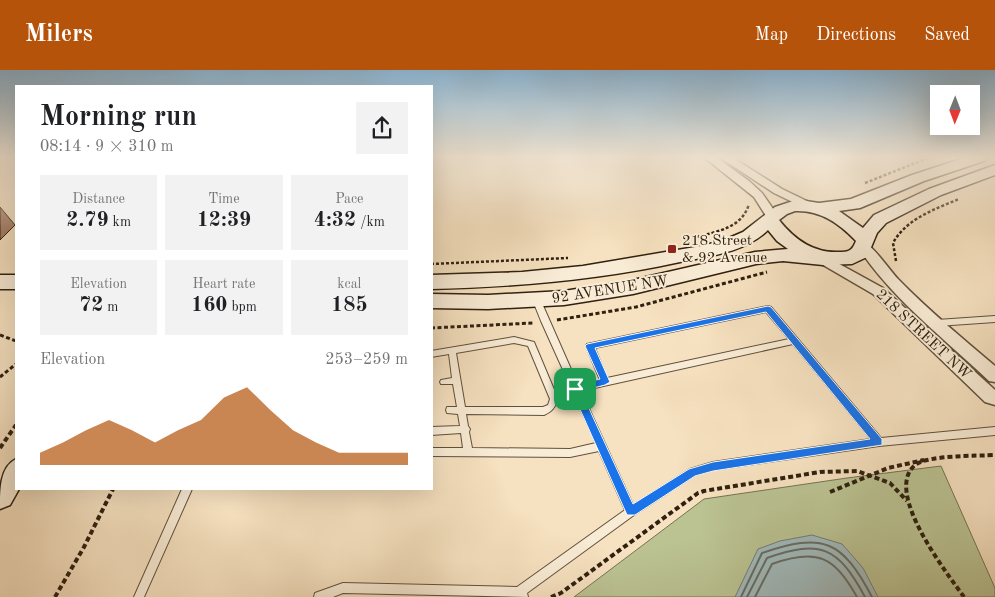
<!DOCTYPE html>
<html lang="en">
<head>
<meta charset="utf-8">
<style>
	body { margin:0; font-family:"Old Standard TT",serif; background:#f2f2f2; color:#202124; height:100vh; display:flex; flex-direction:column; font-size:19px; white-space:nowrap }
	* { box-sizing:border-box; margin:0 }
	p { font-size:16px; color:#757577 }
	.icon { flex:none; width:28px; height:28px; fill:none; stroke:currentColor; stroke-width:2; stroke-linecap:round; stroke-linejoin:round }
	.map { position:relative; flex:1; overflow:hidden }
	.details { position:absolute; left:15px; top:15px; width:418px; height:405px; display:flex; flex-direction:column; background:#fff; border-radius:0px; box-shadow:0 5px 20px #0002 }
	.details>* { flex:none }
	.needle { width:32px; rotate:181deg }
	.tools { position:absolute; left:930px; top:15px; display:grid; gap:10px }
	.tools a { display:grid; place-items:center; width:50px; height:50px; border-radius:0px; background:#fff; box-shadow:0 5px 20px #0002; font-size:25px }
	.pin { position:absolute; display:grid; place-items:center; width:42px; height:42px; color:#fff; margin:-21px; border-radius:10px; box-shadow:0 2px 8px #0006 }
	.round { display:grid; place-items:center; flex:none; width:52px; height:52px; border-radius:0px; background:#f2f2f2 }
	.head { display:flex; align-items:center; justify-content:space-between; height:85px; padding:0 25px }
	h1 { font-size:28px; font-weight:700; line-height:38px }
	.metrics { display:grid; grid-template-columns:repeat(3,1fr); gap:8px; height:85px; padding:5px 25px }
	.metrics div { display:grid; align-content:center; border-radius:0px; background:#f2f2f2; text-align:center }
	.metrics b { font-size:21px; font-weight:700 }
	.metrics small { font-size:14px; font-weight:400 }
	.metrics p { font-size:14px }
	.chart { height:140px; padding:10px 25px }
	.chart p { display:flex; justify-content:space-between }
	.chart svg { width:100%; height:90px; margin-top:5px; fill:#b45309; opacity:.7 }
	header { display:flex; align-items:center; gap:30px; box-sizing:border-box; height:70px; padding:0 25px; background:#b45309; color:#fff }
	header strong { font-size:24px }
	nav { display:flex; gap:28px; margin-inline-start:auto; font-size:18px }
	.map>svg:first-child { display:block }
	.green { fill:#bbc393; stroke:#757252 }
	.water { fill:#a1bbbd; stroke:#737d78 }
	.lines { fill:none; stroke-linecap:round; stroke-linejoin:round }
	.shore { stroke:#686e66; stroke-width:2 }
	.service-casing { stroke:#61503c; stroke-width:2 }
	.minor-casing { stroke:#61503c; stroke-width:3 }
	.secondary-casing { stroke:#2f2010; stroke-width:3 }
	.path-far2 { stroke:#2f2010; stroke-width:2.5; stroke-dasharray:3 2; stroke-linecap:butt }
	.path-far1 { stroke:#2f2010; stroke-width:3; stroke-dasharray:4 2.5; stroke-linecap:butt }
	.path { stroke:#2f2010; stroke-width:4; stroke-dasharray:5 3; stroke-linecap:butt }
	.service { fill:#f9ecd6; fill-rule:evenodd }
	.minor { fill:#f9ecd6; fill-rule:evenodd }
	.secondary { fill:#f9ecd6; fill-rule:evenodd }
	.shaded-wall { fill:#a47f66; stroke:#2f2010 }
	.route { fill:#1a73e8; stroke:#fff; fill-rule:evenodd }
	.poi-dot { fill:#8f2418; stroke:#f9ecd6; stroke-width:2 }
	.labels { text-anchor:middle; stroke-width:4; stroke-linejoin:round; paint-order:stroke }
	.poi-label { font-size:15px; fill:#2f2010; stroke:#f9ecd6; text-anchor:start }
	.street-label { font-size:15px; fill:#2f2010; stroke:#f9ecd6 }
</style>
</head>
<body>
<header>
<strong>Milers</strong>
<nav><a>Map</a><a>Directions</a><a>Saved</a></nav>
</header>
<div class="map">
<svg width="995" height="527" viewBox="0 0 995 527">
	<rect width="100%" height="100%" fill="#f6e1c0"/>
	<filter id="stains"><feTurbulence type="fractalNoise" baseFrequency=".004" numOctaves="4"/><feColorMatrix values="0 0 0 0 .2 0 0 0 0 .09 0 0 0 0 .02 0 0 0 .5 -.17"/></filter>
	<radialGradient id="worn" r=".72"><stop offset=".6" stop-color="#630" stop-opacity="0"/><stop offset="1" stop-color="#630" stop-opacity=".3"/></radialGradient>
	<path class="green" d="M941,396l54,122v9h-421l130,-98 143,-21z"/>
	<path class="water" d="M812,465l30,9 21,24 15,29h-143l23,-48 22,-8z"/>
	<g class="lines">
		<path class="shore" d="M741,527l21,-44c61,-21 80,-13 110,44
			M747,527l20,-39c54,-19 71,-11 98,39
			M755,527l17,-33c45,-16 62,-8 85,33"/>
		<defs>
			<path id="service" d="M534,229h6l1,2 37,84 22,-5 -14,-34 1,-2 181,-38 3,1 110,131 114,-11v8l-116,11 -166,24 -18,5 -9,6 -52,34 -107,78 1,4 -185,-4 -10,4h-19l1,-4 28,-10 174,4 108,-77 -26,-59 -29,6 -139,-1v-8h32l-2,-15 -30,2v-8l29,-1 -2,-12 -11,-1 -1,-3 1,-3h10l-4,-23h-12l-1,-2 1,-2 11,-2 -3,-24 -18,3v-6l83,-14 20,5 24,57c-3,8 -5,12 -14,16l-78,-1 2,12 2,3 -1,3 3,16 98,1 26,-6 -55,-122 -8,-20zM766,242l23,27 -182,39 -12,-30zM514,273l14,3 22,53 -2,6 -5,2h-78l-9,-54zM793,274l78,95 -158,23 -23,7 -57,36 -52,-114z
				M995,246v6l-58,4 -4,-3 4,-3z
				M182,419h10l-48,108h-10z"/>
			<path id="minor" d="M705,88h12l32,23 13,12 16,23 -2,3h-8l-14,-22z
				M721,88h12l49,31 33,16 -6,4 -4,-1 -31,-15z
				M864,173c9,2 26,28 34,36 30,31 64,59 97,87v16l-6,-1c-45,-43 -97,-82 -131,-134z
				M823,185l60,33 112,102v15l-10,-3 -112,-108 -55,-32 -2,-3z"/>
			<path id="secondary" d="M964,88h23l-3,3 -60,20 -64,27 -21,3 24,17 11,-13 55,-26 66,-24v10l-54,20 -55,28 -9,10 -10,24 -15,7 -29,1 -40,-4 -27,3 -123,30 -69,11 -76,4 -57,-1v-14l57,1 76,-4 69,-11 122,-28 33,-3 -11,-8 -9,-11c-22,22 -58,26 -88,32 -82,18 -165,25 -249,27v-14l91,-3 61,-6 118,-20 21,-5 21,-9 32,-25 18,-6h13l13,2 32,-4 61,-24zM795,141c25,-1 44,12 61,30 -4,10 -7,11 -18,11 -25,1 -44,-13 -59,-32l8,-6z
				M0,205h16v14h-16z
				M16,389v30h3l-9,16 -10,4c0,-20 0,-42 16,-50z"/>
		</defs>
		<use href="#service" class="service-casing"/>
		<use href="#minor" class="minor-casing"/>
		<use href="#secondary" class="secondary-casing"/>
		<path class="path-far2" d="M865,113l63,-25
			M697,167c21,-6 45,-9 52,-33
			M896,191l-3,-18c13,-24 42,-34 66,-44
			M431,194l137,-6"/>
		<path class="path-far1" d="M557,250l79,-13 131,-35
			M431,258l102,-5
			M0,265l16,6
			M0,307l16,-13"/>
		<path class="path" d="M0,378l16,-23
			M830,422l58,-24 36,-8
			M55,527l29,-50 29,-58
			M551,527l10,-4 137,-100 6,-2 116,-19 37,-1 33,12 17,18
			M964,527c-17,-24 -81,-105 -49,-132 12,-10 63,-9 80,-10"/>
		<use href="#service" class="service"/>
		<use href="#minor" class="minor"/>
		<use href="#secondary" class="secondary"/>
	</g>
	<path class="shaded-wall" d="M0,137l15,18 -15,15z"/>
	<linearGradient id="sky" x2="0" y2="1"><stop stop-color="#8bb7d7"/><stop offset="0.54" stop-color="#fbf2e3"/><stop offset="1" stop-color="#fbf2e3" stop-opacity="0"/></linearGradient>
	<rect width="995" height="162" fill="url(#sky)"/>
	<path class="route" d="M768,236l3,1 111,132v6l-169,26 -18,5 -60,39h-8l-56,-126 4,-4 25,-6 -15,-33 2,-2zM766,242l104,127 -157,23 -24,7 -56,35 -52,-113 24,-6 5,-3 -15,-34z"/>
	<rect class="poi-dot" x="667" y="174" width="10" height="10" rx="2.5"/>
	<g class="labels">
		<g class="poi-label">
			<text x="682" y="175">218 Street<tspan x="682" dy="17">&amp; 92 Avenue</tspan></text>
		</g>
		<g class="street-label">
			<text transform="translate(610 219) rotate(-9)" y="5">92 AVENUE NW</text>
			<text transform="translate(924 264) rotate(43)" y="5">218 STREET NW</text>
		</g>
	</g>
	<rect width="100%" height="100%" filter="url(#stains)"/>
	<rect width="100%" height="100%" fill="url(#worn)"/>
</svg>
<div class="tools">
<a><svg class="needle" viewBox="-14 -14 28 28"><path d="M0-13l5 13h-10z" fill="#e53935"/><path d="M0 13l5-13h-10z" fill="#757577"/></svg></a>
</div>
<div class="pin" style="left:575px;top:319px;background:#1e9e55"><svg class="icon" aria-label="arrive" viewBox="0 0 24 24"><path d="M6 21V4h12l-3 4 3 4H6"/></svg></div>
<section class="details">
<div class="head"><div><h1>Morning run</h1><p>08:14 · 9 × 310 m</p></div><a class="round"><svg class="icon" aria-label="share" viewBox="0 0 24 24"><path d="M12 15V3M7 8l5-5 5 5M5 13v7h14v-7"/></svg></a></div>
<div class="metrics">
<div><p>Distance</p><b>2.79<small> km</small></b></div>
<div><p>Time</p><b>12:39</b></div>
<div><p>Pace</p><b>4:32<small> /km</small></b></div>
</div>
<div class="metrics">
<div><p>Elevation</p><b>72<small> m</small></b></div>
<div><p>Heart rate</p><b>160<small> bpm</small></b></div>
<div><p>kcal</p><b>185</b></div>
</div>
<div class="chart"><p><span>Elevation</span>253–259 m</p>
<svg viewBox="0 0 160 44" preserveAspectRatio="none"><path d="M0 44V38L10 33L20 27L30 22L40 27L50 33L60 27L70 22L80 11L90 6L100 17L110 27L120 33L130 38L140 38L150 38L160 38V44z"/></svg>
</div>
</section>
</div>
</body>
</html>
